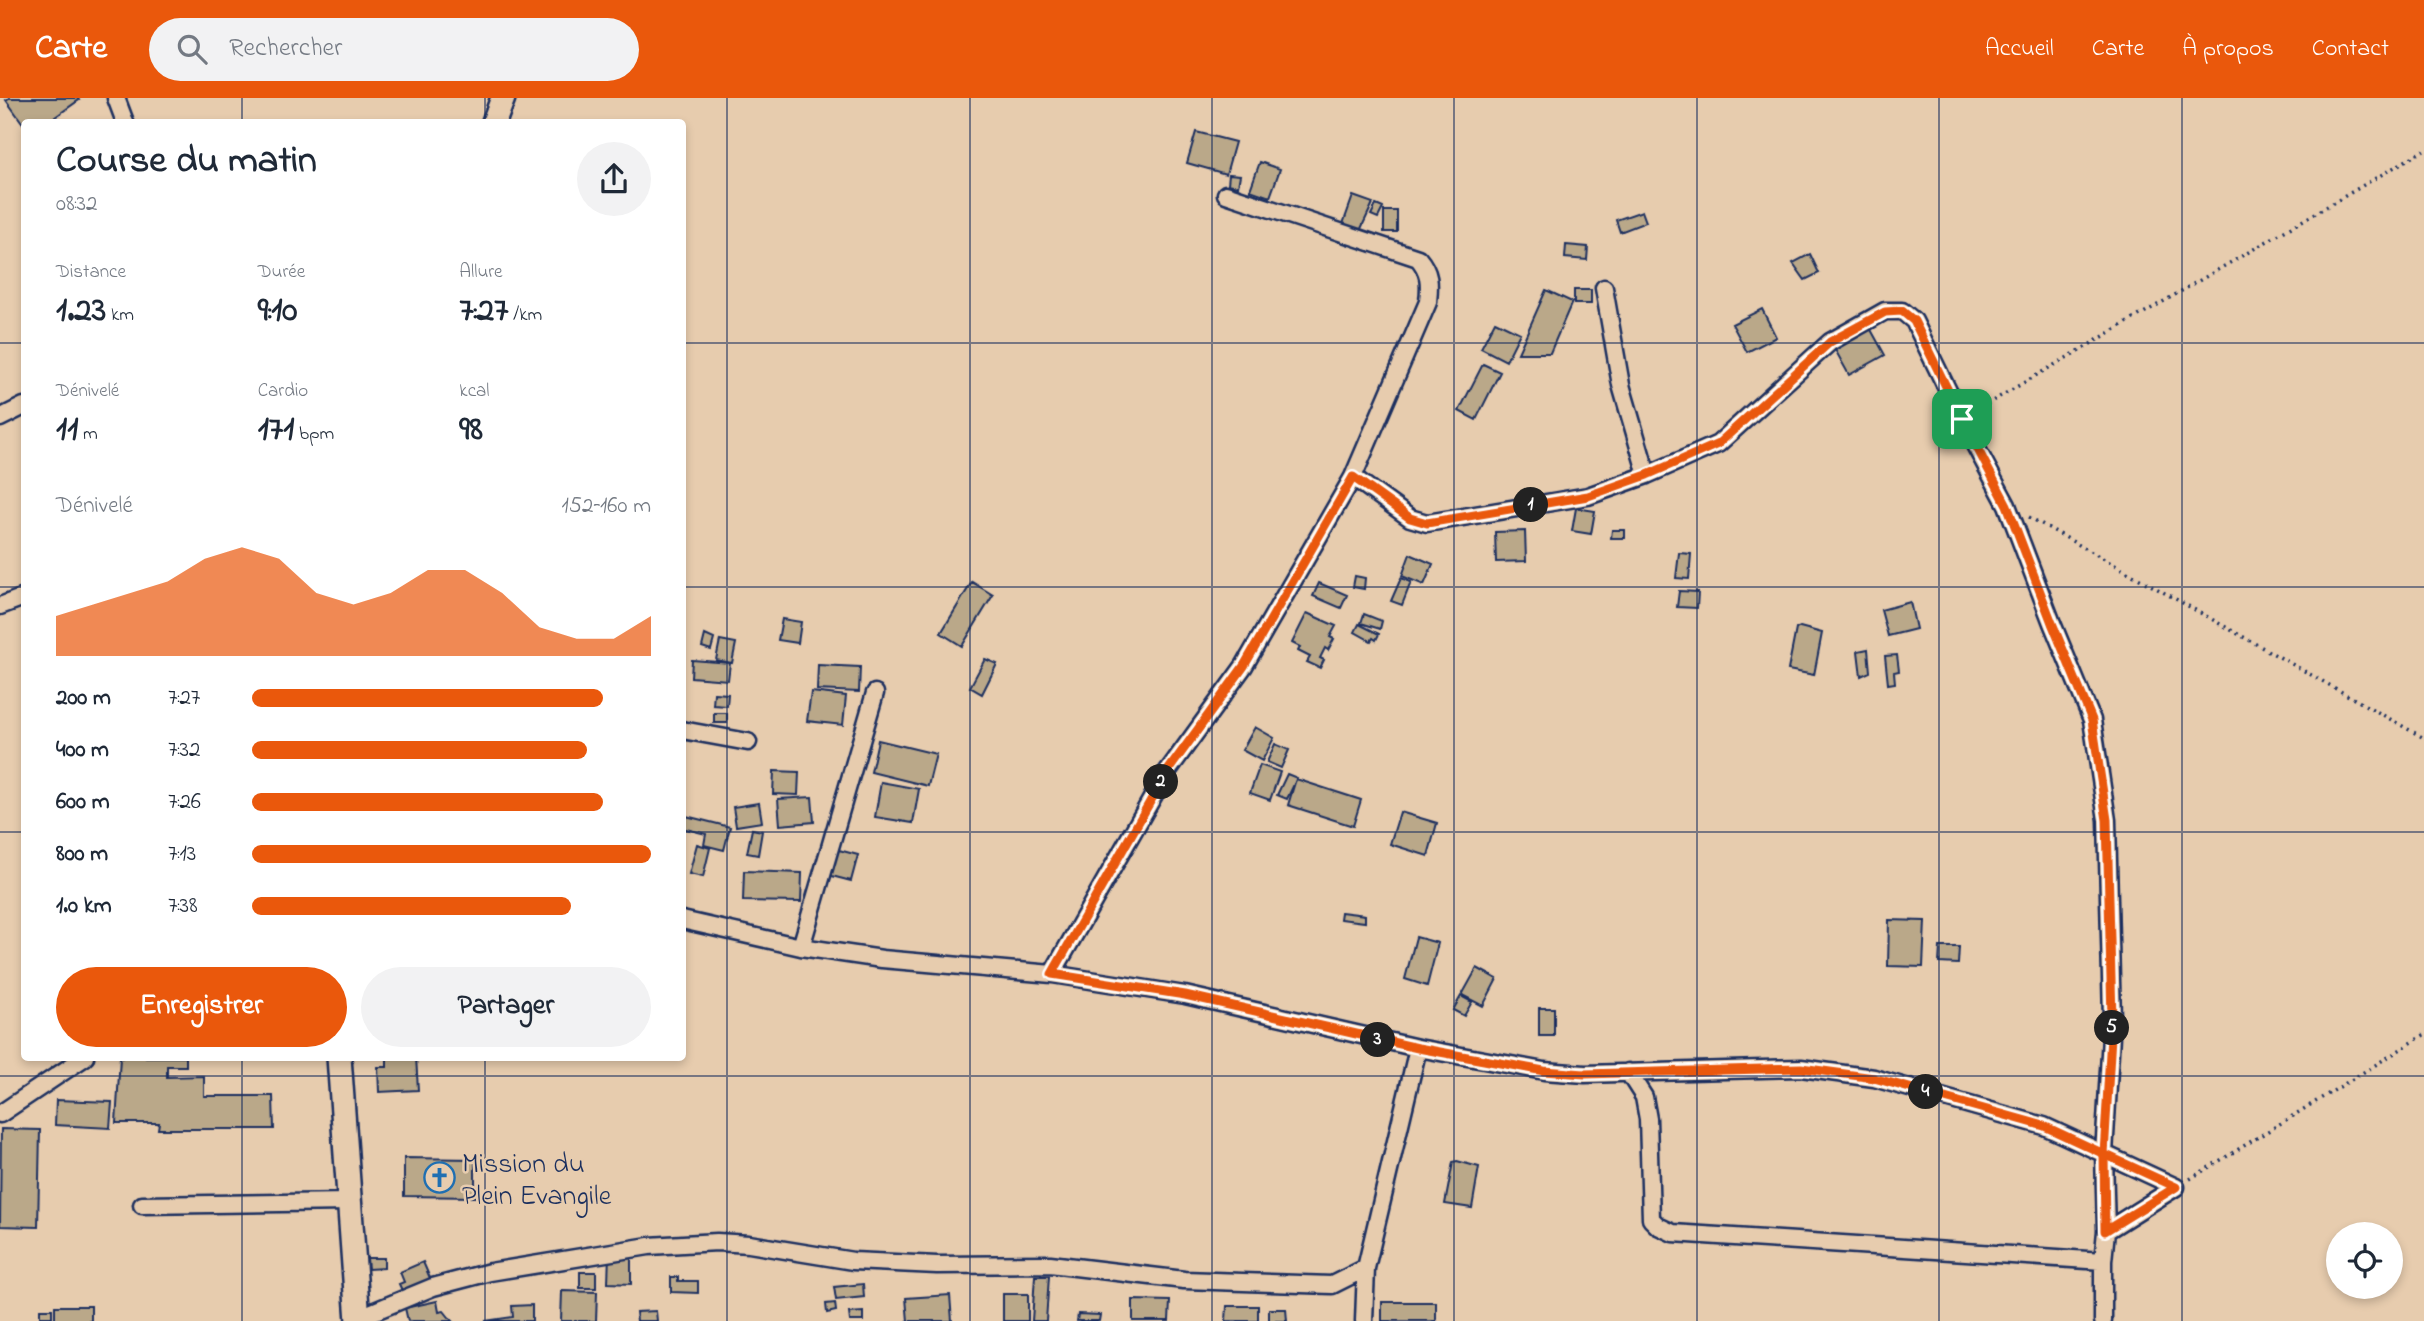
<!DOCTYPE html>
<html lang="fr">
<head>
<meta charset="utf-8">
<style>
	body { margin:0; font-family:"Indie Flower",sans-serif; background:#f2f2f3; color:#1f2937; height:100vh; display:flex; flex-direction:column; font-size:26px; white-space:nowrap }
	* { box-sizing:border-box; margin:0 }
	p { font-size:23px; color:#747a83 }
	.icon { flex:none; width:38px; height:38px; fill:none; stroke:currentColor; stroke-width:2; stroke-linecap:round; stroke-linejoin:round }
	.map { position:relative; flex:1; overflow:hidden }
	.sheet { position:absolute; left:21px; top:21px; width:665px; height:942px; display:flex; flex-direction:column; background:#fff; border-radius:7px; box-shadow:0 4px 10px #0003 }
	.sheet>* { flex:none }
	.tools { position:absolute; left:2326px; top:1124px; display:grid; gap:14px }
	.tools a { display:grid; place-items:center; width:77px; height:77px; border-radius:50%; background:#fff; box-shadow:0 4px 10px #0003; font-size:35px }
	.pin { position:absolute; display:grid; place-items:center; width:60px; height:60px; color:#fff; margin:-30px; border-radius:14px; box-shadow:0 4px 10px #0006 }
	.km { position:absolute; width:35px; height:35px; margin:-18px; border-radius:50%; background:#222; color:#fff; font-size:19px; line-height:35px; text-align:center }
	.round { display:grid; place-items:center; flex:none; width:74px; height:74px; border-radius:37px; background:#f2f2f3 }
	.overview { display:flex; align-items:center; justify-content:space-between; height:119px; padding:0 35px }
	h1 { font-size:38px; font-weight:700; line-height:52px }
	.stats { display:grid; grid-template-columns:repeat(3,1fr); gap:10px; height:119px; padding:7px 35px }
	.stats div { display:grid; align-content:center }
	.stats b { font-size:35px; font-weight:700 }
	.stats small { font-size:19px; font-weight:400 }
	.stats p { font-size:19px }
	.chart { height:196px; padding:14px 35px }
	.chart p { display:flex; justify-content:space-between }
	.chart svg { width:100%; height:126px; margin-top:7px; fill:#ea580c; opacity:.7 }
	.button { display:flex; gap:14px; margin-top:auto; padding:14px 35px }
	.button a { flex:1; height:80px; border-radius:42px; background:#ea580c; color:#fff; font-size:28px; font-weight:700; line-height:80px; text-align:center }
	.button a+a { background:#f2f2f3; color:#1f2937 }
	ul { padding:0 35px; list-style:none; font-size:23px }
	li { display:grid; grid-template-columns:112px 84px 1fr; align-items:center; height:52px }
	li i { height:18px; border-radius:9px; background:#ea580c }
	header { display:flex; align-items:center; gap:42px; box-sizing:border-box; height:98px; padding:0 35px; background:#ea580c; color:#fff }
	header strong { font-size:33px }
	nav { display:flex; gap:38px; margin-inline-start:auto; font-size:24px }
	.search { width:490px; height:63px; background:#f2f2f3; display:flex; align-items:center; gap:18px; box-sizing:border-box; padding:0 24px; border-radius:38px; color:#747a83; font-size:26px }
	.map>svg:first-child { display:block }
	.building { fill:#baa889; stroke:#1b2f5e; stroke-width:2 }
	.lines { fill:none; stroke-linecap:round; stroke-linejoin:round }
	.street-casing { stroke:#1b2f5e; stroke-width:21 }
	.secondary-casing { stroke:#1b2f5e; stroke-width:28 }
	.path { stroke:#1b2f5e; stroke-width:3.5; stroke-dasharray:2 5; stroke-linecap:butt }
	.street { stroke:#e7ccae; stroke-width:16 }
	.secondary { stroke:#e7ccae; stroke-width:23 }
	.route-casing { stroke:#fff; stroke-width:14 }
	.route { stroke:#ea580c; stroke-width:9 }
	.grid { fill:none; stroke:#1b2f5e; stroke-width:2; stroke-opacity:0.55 }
	.labels { text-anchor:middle; stroke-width:5; stroke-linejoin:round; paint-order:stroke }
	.poi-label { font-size:28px; fill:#1b2f5e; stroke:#e7ccae; text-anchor:start }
</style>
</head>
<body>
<header>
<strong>Carte</strong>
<div class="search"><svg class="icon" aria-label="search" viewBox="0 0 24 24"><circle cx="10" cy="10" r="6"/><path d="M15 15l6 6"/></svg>Rechercher</div>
<nav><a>Accueil</a><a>Carte</a><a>À propos</a><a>Contact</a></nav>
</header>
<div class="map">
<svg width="2424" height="1223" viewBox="0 0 2424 1223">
	<rect width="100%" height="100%" fill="#e7ccae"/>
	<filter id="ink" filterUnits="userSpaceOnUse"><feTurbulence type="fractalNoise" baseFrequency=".0143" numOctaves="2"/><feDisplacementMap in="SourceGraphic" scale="14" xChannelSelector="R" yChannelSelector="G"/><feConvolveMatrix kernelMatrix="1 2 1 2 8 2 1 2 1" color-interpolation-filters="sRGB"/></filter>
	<g filter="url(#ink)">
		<path class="building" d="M9,0h68l2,2 -31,22h-24v3l-18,-25z
			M1196,34l39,10 -9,32 -39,-11z
			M1260,64l20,7 -10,28 -20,-7z
			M1229,76l11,1 -2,11 -10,-2z
			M1353,98l20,7 -14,30 -17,-6z
			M1376,107l7,3 -5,10 -7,-3z
			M1384,113h13v21h-13z
			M1642,113l4,11 -26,10 -4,-12z
			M1566,147l22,2 -1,13 -22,-2z
			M1810,156l9,19 -14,7 -12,-17z
			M1546,192l26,12 -22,51h-32z
			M1574,192h17v14h-17z
			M1762,211l14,28 -29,15 -15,-28z
			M1495,223l25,12 -14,28 -25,-13z
			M1869,228l16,29 -36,20 -16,-29z
			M1483,266l17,8 -24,48 -17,-9z
			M1576,410l19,3 -4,23 -19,-3z
			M1612,432h13v8h-14z
			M1525,433l1,30 -30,1 -1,-30z
			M1679,455l12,1 -2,25 -13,-1z
			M1410,456l23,10 -9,21 -22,-9z
			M1355,478l10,2 -1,11 -11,-2z
			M1401,480l10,4 -9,23 -11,-4z
			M972,484l21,13 -31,51 -21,-13z
			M1319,485l28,12 -6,13 -28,-12z
			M1679,493l19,1 -1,16 -20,-1z
			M1910,504l6,27 -28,7 -7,-26z
			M1307,515l29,13 -6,11 4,2 -6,11 -3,-2 -5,10 4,2 -4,8 -13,-6 3,-5 -12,-6 2,-4 -8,-4z
			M1364,516l18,7 -2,8 -19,-6z
			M782,521l19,3 -3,21 -20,-3z
			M1359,526l20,10 -3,6 -3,-2 -2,3 -16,-9z
			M1800,529l22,6 -8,42 -26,-5 8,-41z
			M705,537l9,4 -3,11 -9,-3z
			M720,542l16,3 -4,20 -16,-3z
			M1868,551l2,23 -9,4 -3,-25z
			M1897,557l2,16 -5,1 1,11 -7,1 -3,-28z
			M985,561l12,5 -15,30 -12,-7z
			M692,562l38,3 -2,17 -37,-3z
			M818,567l42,2 -1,25 -42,-2z
			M811,594l35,4 -3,29 -36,-4z
			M714,595l14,1 -1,12 -14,-1z
			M714,615h13v10h-13z
			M1255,629l19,11 -12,23 -20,-11z
			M878,642l58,14 -8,32 -57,-14z
			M1275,646l14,6 -8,18 -14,-6z
			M1260,667l20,7 -10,28 -20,-7z
			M774,673l25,1 -1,23 -25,-1z
			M1287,676l10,4 -10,21 -10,-4z
			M1296,681l65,21 -8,26 -65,-21z
			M881,684l38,7 -6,34 -38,-6z
			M812,699l2,25 -34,3 -2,-26z
			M759,705l3,19 -26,4 -3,-19z
			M1400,714l37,11 -9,33 -38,-12z
			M682,717l48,12 -6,23 -20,-5 2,-11 -24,-6z
			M752,731l10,2 -4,24 -11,-2z
			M697,746l13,4 -7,29 -14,-3z
			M835,751l23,6 -7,26 -23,-6z
			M744,773l58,2 -1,29 -58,-1z
			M1341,814l24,3v7l-25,-3z
			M1889,822l36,1 -2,46 -35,-1z
			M1416,839l22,6 -11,43 -22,-7z
			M1940,849h19l-1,17 -19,-1z
			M1477,870l20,11 -14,27 -21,-11z
			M1461,898l11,6 -8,14 -11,-6z
			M1539,910h15v28h-15z
			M120,959h66v9h-19v11l37,-1v20h69l1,33h-116l1,-6h-43z
			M387,959h29l2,33 -39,2 -1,-25h9z
			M56,1002l56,2 -2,26 -55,-3z
			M1,1031l39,1 -2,97 -38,-1z
			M404,1060l71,1v38l-71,-1z
			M1457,1063l22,6 -7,41 -27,-4 8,-42z
			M609,1156l22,1v29l-23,-1z
			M367,1160h17v10l-16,1z
			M423,1164l10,23 -28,12 -6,-13 5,-2 -4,-10z
			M580,1174h16v16h-16z
			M1035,1178h14l-3,45h-14z
			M671,1179h7v4h20v12l-27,-1z
			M863,1186l1,13 -28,3 -2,-13z
			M562,1193l35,1 -1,29h-35z
			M1003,1196h25v27h-25z
			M950,1197l2,26h-44l-2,-23z
			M1133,1202l37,1 -1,20h-36z
			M437,1203l2,11 5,-1 8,10h-44l-3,-13z
			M1382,1204h54v19h-54z
			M835,1205l1,8 -9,2 -1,-9z
			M532,1207v16h-47l28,-4 -1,-11z
			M55,1208h36v15h-36z
			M1227,1208h31v15h-32z
			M40,1211h12v8h-12z
			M1269,1211h17l1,12h-18z
			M656,1213l1,10h-20l-1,-9z
			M863,1214v9h-13l-1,-8z
			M1078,1216l22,1 -1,6h-22z"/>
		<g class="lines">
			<defs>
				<path id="street" d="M116,0l9,24
					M1604,190l17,97 26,90
					M0,320l24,-12
					M1353,379l57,41 17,5 161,-27 59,-21 71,-31 112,-102 55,-31h17l12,10 55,113 38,71 45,118 40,97 15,100 5,199 -8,135 2,77 -3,30v60
					M0,508l24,-9
					M682,632l66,12
					M682,822l119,27 81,12 170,15 133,21 233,53 126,23 41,3 216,-6 73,10 170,48 132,61
					M801,849l74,-254
					M1052,876l115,-202 77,-106 109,-189 75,-175c2,-19 2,-30 -10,-44l-192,-64
					M1628,974l16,25 4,22 3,100 7,7 15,7 430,28
					M0,1016l85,-57
					M142,1107l208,-3
					M2106,1133l70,-44
					M358,1220l75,-31 57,-15 159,-26 68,-4 32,2 104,17 84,4 113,-1 134,16 148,5 34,-17
					M1364,1223l2,-53 52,-220"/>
				<path id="secondary" d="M494,24l9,-24
					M339,959l19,264"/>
			</defs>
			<use href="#street" class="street-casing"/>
			<use href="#secondary" class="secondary-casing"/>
			<path class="path" d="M1975,313l449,-261
				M2029,419l395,221
				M2190,1081l234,-144"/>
			<use href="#street" class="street"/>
			<use href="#secondary" class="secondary"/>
		</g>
	</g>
	<g class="lines" filter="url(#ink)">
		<defs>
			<path id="route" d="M1962,321l-48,-98 -12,-10 -17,1 -55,30 -112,102 -71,31 -59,21 -161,27 -17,-5 -57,-41 -109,189 -77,106 -115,202 133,21 233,53 126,23 41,3 216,-6 73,10 170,48 60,28 1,77 71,-44 -72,-33 8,-135 -5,-199 -15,-100 -40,-97 -45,-118 -45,-86"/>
		</defs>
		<use href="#route" class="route-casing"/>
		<use href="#route" class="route"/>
	</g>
	<path class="grid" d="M242,0v24M485,0v24M727,0v1223M970,0v1223M1212,0v1223M1454,0v1223M1697,0v1223M1939,0v1223M2182,0v1223M0,245h24M682,245h1742M0,489h24M682,489h1742M0,734h24M682,734h1742M242,959v264M485,959v264M0,978h2424"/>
	<defs>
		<symbol id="church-ring" viewBox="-11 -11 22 22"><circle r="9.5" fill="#e7ccae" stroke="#1f6fb2" stroke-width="1.5"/><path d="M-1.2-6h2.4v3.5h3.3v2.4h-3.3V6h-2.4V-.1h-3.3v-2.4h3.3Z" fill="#1f6fb2"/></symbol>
	</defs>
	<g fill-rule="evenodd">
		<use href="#church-ring" x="422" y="1062" width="35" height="35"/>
	</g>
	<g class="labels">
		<g class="poi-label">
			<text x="462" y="1074">Mission du<tspan x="462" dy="32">Plein Evangile</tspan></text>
		</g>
	</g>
</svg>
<div class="tools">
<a><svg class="icon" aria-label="locate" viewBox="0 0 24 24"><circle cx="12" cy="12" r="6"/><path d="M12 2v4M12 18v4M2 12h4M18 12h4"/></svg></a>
</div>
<div class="pin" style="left:1962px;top:321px;background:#1e9e55"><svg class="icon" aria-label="arrive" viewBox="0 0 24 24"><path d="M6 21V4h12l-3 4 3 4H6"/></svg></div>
<b class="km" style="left:1531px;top:407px">1</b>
<b class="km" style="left:1161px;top:684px">2</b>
<b class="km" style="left:1378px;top:942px">3</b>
<b class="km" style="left:1926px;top:994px">4</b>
<b class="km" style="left:2112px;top:930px">5</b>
<section class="sheet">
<div class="overview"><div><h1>Course du matin</h1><p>08:32</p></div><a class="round"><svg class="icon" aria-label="share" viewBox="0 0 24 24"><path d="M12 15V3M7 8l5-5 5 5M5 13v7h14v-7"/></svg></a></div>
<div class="stats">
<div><p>Distance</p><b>1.23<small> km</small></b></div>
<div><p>Durée</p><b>9:10</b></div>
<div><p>Allure</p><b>7:27<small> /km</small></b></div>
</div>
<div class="stats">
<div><p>Dénivelé</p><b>11<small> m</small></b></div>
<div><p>Cardio</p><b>171<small> bpm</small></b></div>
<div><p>kcal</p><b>98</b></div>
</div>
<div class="chart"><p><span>Dénivelé</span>152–160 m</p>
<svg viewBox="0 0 160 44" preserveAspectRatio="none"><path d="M0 44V30L10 26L20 22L30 18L40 10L50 6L60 10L70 22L80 26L90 22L100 14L110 14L120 22L130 34L140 38L150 38L160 30V44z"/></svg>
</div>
<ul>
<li><b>200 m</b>7:27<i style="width:88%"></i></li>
<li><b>400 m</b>7:32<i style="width:84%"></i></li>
<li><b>600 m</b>7:26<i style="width:88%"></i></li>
<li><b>800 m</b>7:13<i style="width:100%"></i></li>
<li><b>1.0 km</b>7:38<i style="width:80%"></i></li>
</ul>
<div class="button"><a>Enregistrer</a><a>Partager</a></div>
</section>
</div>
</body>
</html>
